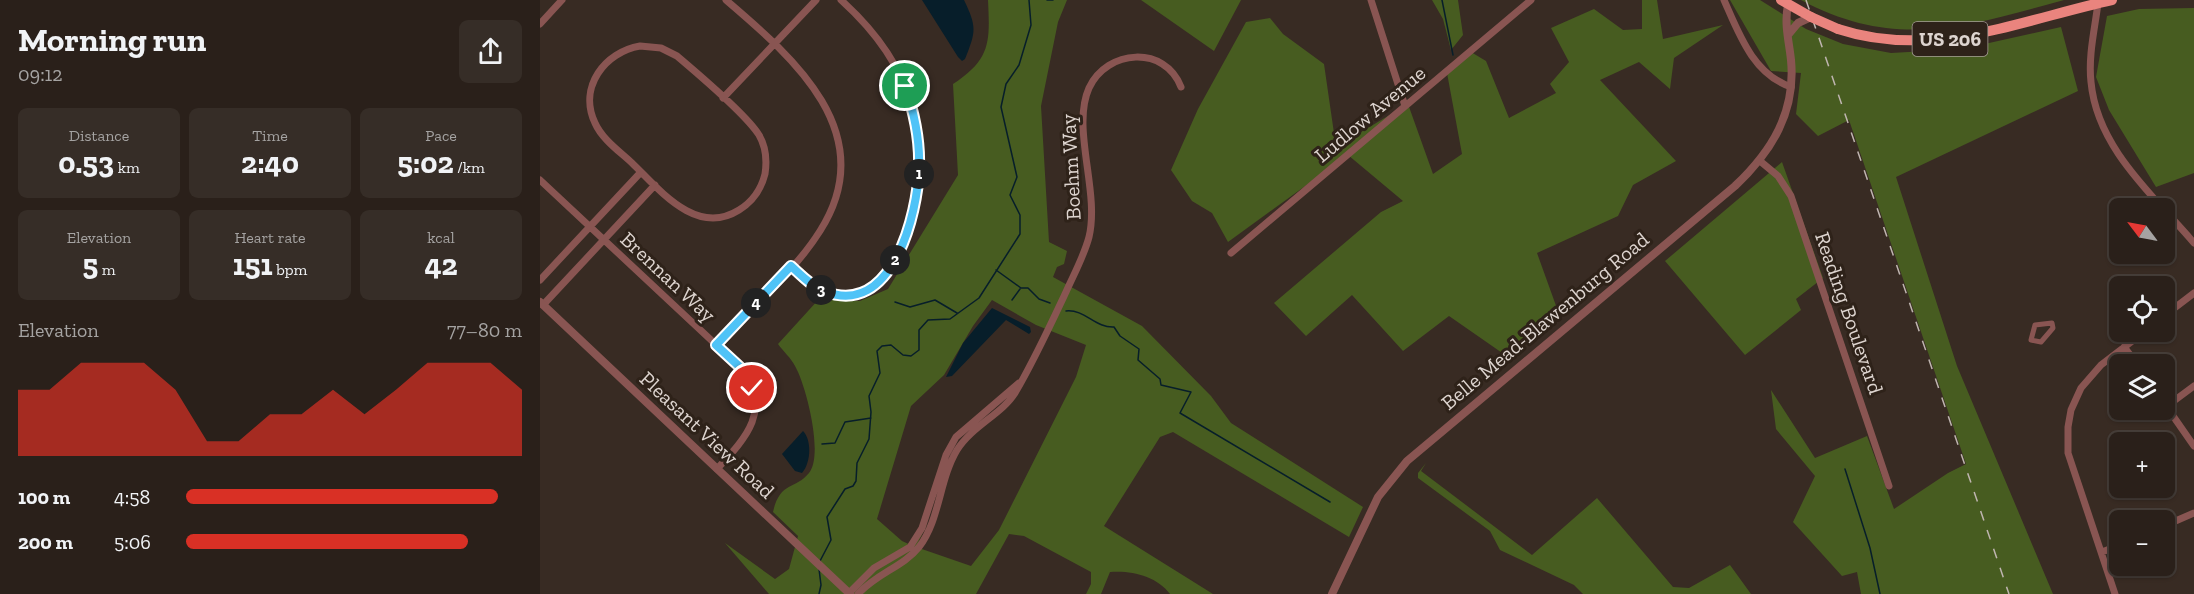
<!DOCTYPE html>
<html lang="en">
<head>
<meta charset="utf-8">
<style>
	body { margin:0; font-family:"Zilla Slab",serif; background:#362d27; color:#f1f3f6; height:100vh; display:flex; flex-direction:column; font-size:22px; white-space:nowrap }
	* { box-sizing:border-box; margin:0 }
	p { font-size:20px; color:#a5a3a2 }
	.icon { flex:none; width:33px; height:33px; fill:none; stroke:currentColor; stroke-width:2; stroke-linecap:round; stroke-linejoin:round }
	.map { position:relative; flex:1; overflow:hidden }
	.side { display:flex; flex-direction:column; background:#2a201a; width:540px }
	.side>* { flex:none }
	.needle { width:39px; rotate:302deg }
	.buttons { position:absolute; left:1569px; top:198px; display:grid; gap:12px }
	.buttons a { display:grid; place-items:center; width:66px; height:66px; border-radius:9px; background:#2a201a; box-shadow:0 2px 4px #0004,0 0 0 2px #463e39; font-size:30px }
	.pin { position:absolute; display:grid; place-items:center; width:51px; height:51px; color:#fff; margin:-26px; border:3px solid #fff; border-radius:50%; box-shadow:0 2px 6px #0007 }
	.km { position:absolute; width:30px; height:30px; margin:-15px; border-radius:50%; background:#222; color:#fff; font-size:16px; line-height:30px; text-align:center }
	.round { display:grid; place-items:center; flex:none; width:63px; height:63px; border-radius:9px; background:#362d27 }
	.head { display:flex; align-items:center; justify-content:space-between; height:102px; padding:0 18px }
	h1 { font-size:33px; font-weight:800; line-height:45px }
	.metrics { display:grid; grid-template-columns:repeat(3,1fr); gap:9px; height:102px; padding:6px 18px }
	.metrics div { display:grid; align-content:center; border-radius:9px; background:#362d27; text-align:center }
	.metrics b { font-size:30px; font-weight:800 }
	.metrics small { font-size:16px; font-weight:400 }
	.metrics p { font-size:16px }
	.chart { height:168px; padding:12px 18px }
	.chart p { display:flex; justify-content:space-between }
	.chart svg { width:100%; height:108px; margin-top:6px; fill:#d93025; opacity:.7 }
	ul { padding:0 18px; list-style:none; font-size:20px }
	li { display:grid; grid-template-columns:96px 72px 1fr; align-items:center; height:45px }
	li i { height:15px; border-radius:8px; background:#d93025 }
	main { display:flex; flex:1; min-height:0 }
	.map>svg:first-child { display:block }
	.green { fill:#475c20; fill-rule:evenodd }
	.water { fill:#071e2a }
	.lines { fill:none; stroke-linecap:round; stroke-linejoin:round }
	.stream { stroke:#071e2a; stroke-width:1.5 }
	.pedestrian { stroke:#895552; stroke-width:5 }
	.minor { stroke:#895552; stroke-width:7 }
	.tertiary { stroke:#895552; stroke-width:8 }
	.trunk { stroke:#ea847e; stroke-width:10 }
	.rail { stroke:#bfb5b0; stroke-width:1.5; stroke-dasharray:10 10; stroke-linecap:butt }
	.trunk-bridge { stroke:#ea847e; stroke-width:10 }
	.route-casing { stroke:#fff; stroke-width:12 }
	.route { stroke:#4fc3f7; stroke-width:8 }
	.labels { text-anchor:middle; stroke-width:6; stroke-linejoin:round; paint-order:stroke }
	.shield { fill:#2e2219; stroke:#a89f98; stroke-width:1.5 }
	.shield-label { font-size:20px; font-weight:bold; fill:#ddd4cf }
	.street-label { font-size:21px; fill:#ddd4cf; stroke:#2e2219 }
</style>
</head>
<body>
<main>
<section class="side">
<div class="head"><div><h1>Morning run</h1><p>09:12</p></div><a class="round"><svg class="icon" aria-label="share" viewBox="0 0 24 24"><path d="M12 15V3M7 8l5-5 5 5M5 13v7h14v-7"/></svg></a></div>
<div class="metrics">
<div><p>Distance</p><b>0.53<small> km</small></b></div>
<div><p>Time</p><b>2:40</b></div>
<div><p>Pace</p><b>5:02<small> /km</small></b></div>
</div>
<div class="metrics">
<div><p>Elevation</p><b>5<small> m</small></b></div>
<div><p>Heart rate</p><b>151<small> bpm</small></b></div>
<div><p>kcal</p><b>42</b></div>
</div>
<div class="chart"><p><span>Elevation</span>77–80 m</p>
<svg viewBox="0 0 160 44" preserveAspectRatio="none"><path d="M0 44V17L10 17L20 6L30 6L40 6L50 17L60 38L70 38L80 27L90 27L100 17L110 27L120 17L130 6L140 6L150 6L160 17V44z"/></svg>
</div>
<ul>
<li><b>100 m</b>4:58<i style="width:93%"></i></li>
<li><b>200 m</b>5:06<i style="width:84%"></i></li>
</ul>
</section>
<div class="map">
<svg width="1654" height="594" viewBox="0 0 1654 594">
	<rect width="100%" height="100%" fill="#382b23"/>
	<path class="green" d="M448,0h79l-9,22 -17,84 8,136 18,9 -3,13 -7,3 -4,10 89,49 69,70 20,27 132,84 -14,30 -176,-105 -13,5 -56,89 109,68h-43c-13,-18 -39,-24 -60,-22l-9,22h-15l5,-10v-12l-67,-36 -15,-2 -33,60h-207l-44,-51 50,36 14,-10 9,-33 -25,-24c7,-31 22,-22 36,-39 15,-18 -3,-88 -14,-107 -4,-8 -12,-15 -17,-22l41,-45 41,2 28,-12 70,-114 -5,-91c38,-25 37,-42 35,-84zM452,300l44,25 50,20 -10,32 -77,153 -28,36 -55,-19 11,-23 -14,22 -11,-5 -25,-22 34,-113 33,-31 29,-49z
		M601,0h100l-27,51z
		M892,0h26l5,35 -12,15 -8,-31z
		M1102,0h15l6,39 60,-14 -49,33 -4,31 -31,-27 -39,18 76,81 -43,24 -15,31 -81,37 22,61 -51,43 -59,-41 -46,35 -51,-56 -46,41 -32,-33 107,-91 22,-11 -55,-46 -120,87 -16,-29 -20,-12 -21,-31 27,-61 48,-87 24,-4 13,16 41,30 12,83 72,-43 25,70 29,-20 -15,-81 24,-21 15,9 23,57 47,-25 -6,-9 19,-22 -18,-34 43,-19 29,21 19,-1z
		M1190,0h30l46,29 37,15 48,9 71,-4 99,-22 17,64 -182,86 61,189 96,228h-192l-4,-22 -15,4 -49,-54 22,-46 -39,-47 -5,-39 44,68 52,-22 27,73 54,-36 18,-9 -117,-344 -31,16 -22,-22 5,-41 -30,-2z
		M1261,0h263c-96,26 -168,51 -263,0z
		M1654,8v165l-38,14 -47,-77 -13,-33 11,-61 32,-7z
		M1242,162l41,116 -27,21 5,11 -56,45 -80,-94z
		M886,463l-5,8 111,84 65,-57 76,89 16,1 41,-23 21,29h-168l-9,-9 -74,-35 -10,-19 -72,-53v-5z"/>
	<path class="water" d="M382,0h42c13,27 12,31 1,59l-3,2 -4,-4z
		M452,308l38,19 1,5 -2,2 -23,-14 -54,56 -6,1 17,-34z
		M263,431c9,9 8,32 -1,42l-7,-2 -13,-17z"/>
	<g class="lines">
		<path class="stream" d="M507,0h6
			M902,0l11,55
			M456,270l25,18h7l11,11 11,4
			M472,300l8,-11
			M355,302l15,5 25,-7 22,13
			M526,311c19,-2 29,17 48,16l6,9 19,13 -1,11 22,19 1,6 30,7 -11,21 150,89
			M282,444l13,-1 10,-21 26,-4
			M1305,469l25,79 10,46
			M280,561l11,-21 -4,-23 18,-28 8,-3 3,-5 1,-18 12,-24 2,-27 -2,-16 11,-23 -3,-22 5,-5 9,-1 12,10 8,1 8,-6v-20l9,-10 22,-1 29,-21 41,-64v-19l-10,-20 7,-18 -16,-70 5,-23 13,-19 12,-40 -2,-25
			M279,569l2,16 -2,9"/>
		<path class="pedestrian" d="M1512,323l1,5 -12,14 -10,-2 4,-15z"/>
		<path class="minor" d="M831,0l34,106
			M1184,0c15,34 29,74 67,87
			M1558,3c-3,25 -10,53 -7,79 6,66 62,113 103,161
			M0,24l22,-24
			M100,46l21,2 16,8c20,17 69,58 82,79 7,12 8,26 6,39 -4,16 -13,28 -26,36 -43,27 -80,-21 -107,-47 -13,-12 -30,-24 -37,-40 -17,-36 10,-71 45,-77z
			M183,98l93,-98
			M1220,161l18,15 13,20 98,290
			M0,180l201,188c32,42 5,70 -24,101
			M691,253l300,-253
			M251,266c10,9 20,20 33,25 68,27 94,-75 95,-123 1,-21 -2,-43 -8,-63 -11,-42 -38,-76 -70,-105
			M0,280l101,-108
			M3,305l112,-120
			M1624,316l30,-23
			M176,345c34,-37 77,-71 104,-114 62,-97 -26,-173 -94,-231
			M1584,347l13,17
			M1624,403l30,43
			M1627,406l27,-20
			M1624,526l30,-13
			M1562,552l18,-7
			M309,593l25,-25 36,-21 12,-19 24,-73 10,-18 63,-54
			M318,594c19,-21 45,-27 61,-47 21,-27 20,-67 38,-97 15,-24 45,-36 58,-57 19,-32 35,-67 51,-101 8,-18 18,-36 23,-55 11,-45 -18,-109 0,-149 18,-39 76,-43 92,-1
			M1575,594l-47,-141v-26l3,-17 10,-22 20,-23 43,-33"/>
		<path class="tertiary" d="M1248,35l10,-12 13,-6
			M0,302l310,292
			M792,594l46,-97 29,-36 328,-275c37,-35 61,-74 56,-126 -2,-19 -7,-36 -3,-55"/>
		<path class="trunk" d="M1241,0l30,17
			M1298,29c94,31 183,-9 274,-29"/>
		<path class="rail" d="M1266,0l203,594"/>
		<path class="trunk-bridge" d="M1271,17l27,12"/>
	</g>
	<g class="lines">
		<defs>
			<path id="route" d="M212,388l-11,-20 -25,-23 75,-79c10,9 20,20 33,25 68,28 94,-77 95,-124 1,-28 -5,-55 -14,-81"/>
		</defs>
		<use href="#route" class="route-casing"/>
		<use href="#route" class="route"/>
	</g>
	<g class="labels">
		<rect class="shield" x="1372.5" y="22" width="75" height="34" rx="4.5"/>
		<g class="shield-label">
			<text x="1410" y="46">US 206</text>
		</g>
		<g class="street-label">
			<text transform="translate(830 114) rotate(-40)" y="7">Ludlow Avenue</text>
			<text transform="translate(531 167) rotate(-93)" y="7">Boehm Way</text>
			<text transform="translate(128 277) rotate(43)" y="7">Brennan Way</text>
			<text transform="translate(1309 313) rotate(71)" y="7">Reading Boulevard</text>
			<text transform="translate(1005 321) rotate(-40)" y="7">Belle Mead-Blawenburg Road</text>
			<text transform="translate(167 435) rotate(43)" y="7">Pleasant View Road</text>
		</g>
	</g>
</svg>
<div class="buttons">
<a><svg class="needle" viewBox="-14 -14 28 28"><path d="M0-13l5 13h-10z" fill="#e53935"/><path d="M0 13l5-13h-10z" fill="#a5a3a2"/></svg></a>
<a><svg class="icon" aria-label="locate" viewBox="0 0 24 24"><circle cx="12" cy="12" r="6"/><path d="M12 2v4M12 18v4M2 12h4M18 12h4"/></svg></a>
<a><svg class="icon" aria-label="layers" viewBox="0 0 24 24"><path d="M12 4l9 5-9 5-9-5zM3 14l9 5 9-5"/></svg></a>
<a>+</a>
<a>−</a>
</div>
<div class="pin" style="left:365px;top:86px;background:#1e9e55"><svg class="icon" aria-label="arrive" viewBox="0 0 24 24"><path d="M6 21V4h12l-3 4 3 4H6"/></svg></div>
<div class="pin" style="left:212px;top:388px;background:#d93025"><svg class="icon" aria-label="check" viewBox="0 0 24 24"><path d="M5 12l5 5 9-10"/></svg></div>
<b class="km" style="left:379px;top:174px">1</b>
<b class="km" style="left:355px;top:260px">2</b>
<b class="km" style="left:281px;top:290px">3</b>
<b class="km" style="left:216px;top:303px">4</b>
</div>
</main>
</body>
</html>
